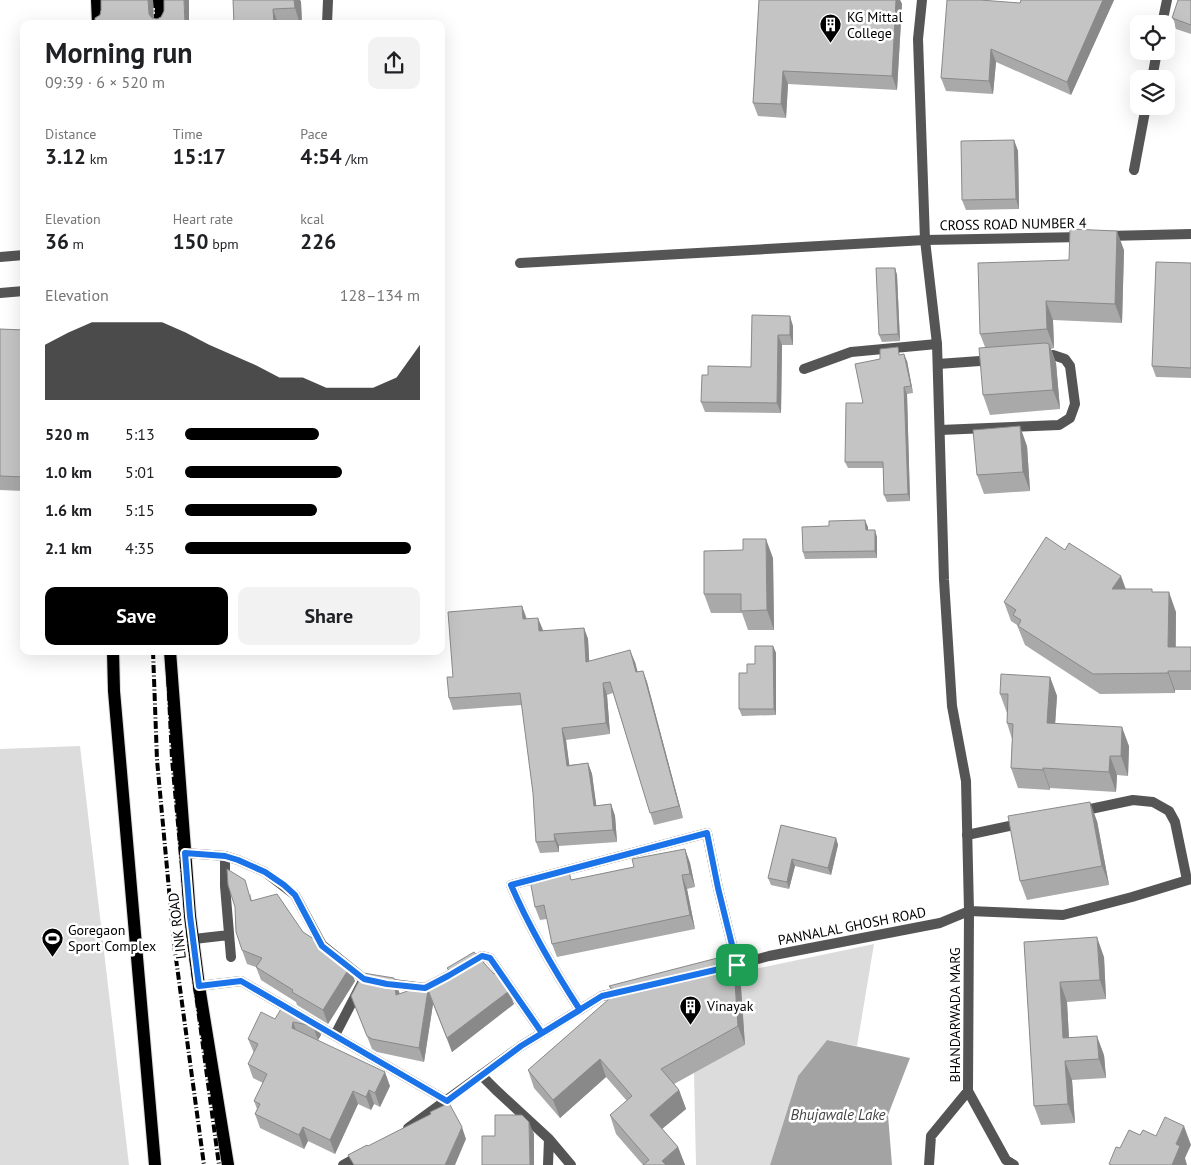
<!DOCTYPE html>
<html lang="en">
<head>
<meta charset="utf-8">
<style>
	body { margin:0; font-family:"PT Sans",sans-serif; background:#f2f2f2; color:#202124; height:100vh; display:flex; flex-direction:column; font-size:19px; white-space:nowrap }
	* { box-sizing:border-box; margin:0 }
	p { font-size:16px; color:#757577 }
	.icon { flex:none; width:28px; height:28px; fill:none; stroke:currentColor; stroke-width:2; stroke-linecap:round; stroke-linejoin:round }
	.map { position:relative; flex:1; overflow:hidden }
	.details { position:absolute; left:20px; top:20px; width:425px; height:635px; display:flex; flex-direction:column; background:#fff; border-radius:10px; box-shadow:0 5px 20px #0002 }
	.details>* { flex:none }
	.buttons { position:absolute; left:1130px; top:15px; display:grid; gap:10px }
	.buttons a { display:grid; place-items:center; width:45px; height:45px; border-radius:10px; background:#fff; box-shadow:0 5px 20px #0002; font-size:25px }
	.pin { position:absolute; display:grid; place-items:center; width:42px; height:42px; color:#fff; margin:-21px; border-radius:10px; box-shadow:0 2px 8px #0006 }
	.round { display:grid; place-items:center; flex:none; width:52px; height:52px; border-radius:10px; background:#f2f2f2 }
	.summary { display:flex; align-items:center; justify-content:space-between; height:85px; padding:0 25px }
	h1 { font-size:28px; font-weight:700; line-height:38px }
	.metrics { display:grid; grid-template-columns:repeat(3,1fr); gap:8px; height:85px; padding:5px 25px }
	.metrics div { display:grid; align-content:center }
	.metrics b { font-size:21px; font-weight:700 }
	.metrics small { font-size:14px; font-weight:400 }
	.metrics p { font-size:14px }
	.chart { height:140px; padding:10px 25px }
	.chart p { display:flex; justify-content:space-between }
	.chart svg { width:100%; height:90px; margin-top:5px; fill:#000; opacity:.7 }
	.button { display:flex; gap:10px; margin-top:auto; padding:10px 25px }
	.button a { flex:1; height:58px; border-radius:10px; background:#000; color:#fff; font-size:20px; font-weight:700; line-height:58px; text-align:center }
	.button a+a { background:#f2f2f2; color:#202124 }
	ul { padding:0 25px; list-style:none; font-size:16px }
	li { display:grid; grid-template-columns:80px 60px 1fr; align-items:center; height:38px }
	li i { height:12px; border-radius:6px; background:#000 }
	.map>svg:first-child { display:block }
	.green { fill:#dcdcdc }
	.water { fill:#a3a3a3 }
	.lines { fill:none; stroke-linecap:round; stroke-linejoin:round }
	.primary-casing { stroke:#dbdbdb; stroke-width:14 }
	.service { stroke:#555; stroke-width:10 }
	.minor { stroke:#555; stroke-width:10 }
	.tertiary { stroke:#555; stroke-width:10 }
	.primary { stroke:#000; stroke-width:12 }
	.rail { stroke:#000; stroke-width:4; stroke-dasharray:8 2.5 1 2.5; stroke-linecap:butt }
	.wall { fill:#a9a9a9 }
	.shaded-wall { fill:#898989 }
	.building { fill:#c4c4c4; stroke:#898989 }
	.route-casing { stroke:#fff; stroke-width:10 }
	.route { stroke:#1a73e8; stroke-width:6 }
	.labels { text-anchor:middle; stroke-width:5; stroke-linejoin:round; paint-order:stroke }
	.poi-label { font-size:14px; fill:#000; stroke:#fff; text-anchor:start }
	.street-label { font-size:14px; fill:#000; stroke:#fff }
	.water-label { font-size:15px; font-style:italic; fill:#444; stroke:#fff }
</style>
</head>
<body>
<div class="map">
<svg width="1191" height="1165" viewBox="0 0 1191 1165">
	<rect width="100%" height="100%" fill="#fff"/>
	<path class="green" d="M80,746l49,419h-129v-416z
		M874,944l-17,102 -30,-6 -29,36 -28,89h-74l-2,-92 51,-28 -5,-73z"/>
	<path class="water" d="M827,1040l83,18 -22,57 4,50h-122l28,-89z"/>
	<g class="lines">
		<defs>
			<path id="primary" d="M97,0l1,24
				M161,0v24
				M113,651l1,40 41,474
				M170,651l20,265 9,70 29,179"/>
		</defs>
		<use href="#primary" class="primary-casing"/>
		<path class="service" d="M327,24l1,-24
			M804,369l47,-17 86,-8
			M225,856v30l6,71
			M194,939l35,-4
			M481,1075l15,15 53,49 22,26
			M548,1165l1,-26"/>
		<path class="minor" d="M1162,24l5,-24
			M1152,79l5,-28
			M1134,170l12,-64
			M1107,236l84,-2
			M520,263l405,-23 158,-3
			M938,364l56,-4
			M940,430l119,-5 11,-7 5,-14 -5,-38 -5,-7 -12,-4 -12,1
			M1081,811l52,-11 20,2 16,9 6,11 12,58
			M967,835l56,-12
			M185,853l40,3 13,4 27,12 30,23 27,50 42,34 -29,56
			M969,911l-1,180 38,69 8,5
			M385,983l40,5 23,-12 34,-20 8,2 52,75
			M199,986l42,-5 206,120
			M580,1010c-26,-40 -50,-81 -69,-125l196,-52 11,55 19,77
			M929,1165l2,-29 37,-45"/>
		<path class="tertiary" d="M922,0l-4,39 7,201 12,104 7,236 8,126 14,75 3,130
			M0,257l24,-2
			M0,293l24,-2
			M724,968l45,-12 171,-33 29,-12 94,4 69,-18 59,-18
			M408,1128l113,-82 81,-50 23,-5
			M343,1165l18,-10"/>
		<use href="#primary" class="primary"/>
		<path class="rail" d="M155,0l1,24
			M153,651l4,109 17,184 30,221
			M167,651l5,108 17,183 30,223"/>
	</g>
	<path class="wall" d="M233,0h67l1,2 1,22h-68z
		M759,0h141l2,4 -5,86 -109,-6 -2,34 -28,-2 -5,-13z
		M1021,0h93l-43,95 -75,-33 -3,32 -47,-3 -5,-13 79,-75z
		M1191,0v34l-15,-5 -4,-11z
		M1014,140l4,11 1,58 -53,1 -4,-10z
		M1124,250l-2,73 -69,-3 1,28 -3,1 5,14 4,46 -70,6 -7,-20 2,-48 -5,-13 89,-74z
		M1191,263v115l-35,-1 -4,-11z
		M895,268l2,7 3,66 -18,1 -3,-7z
		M752,315l41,11v19h-11l-1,68 -76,-1 -4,-10 7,-27 43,-8z
		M0,329l24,1v161l-24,-1z
		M901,355l6,6 6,32 -6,1 3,107 -23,1 -3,-7 -1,-27h-35l-3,-6 18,-59z
		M1027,446l3,45 -46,3 -7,-19z
		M829,526l39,1v3l9,7v21l-72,1 -2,-7z
		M773,558l1,72h-26l-6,-17h-31l-7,-19z
		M1125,589l28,3 23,20v35h15v43h-16v3l-75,1 -75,-49 -8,-20 -6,-4 -7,-19z
		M522,606l5,13 16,12 41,-3 4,11 1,22 46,1 2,10 6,-1 4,11 36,136 -29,7 -41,-132 -6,2 3,39 -44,6 3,25 19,-2 4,11 4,32 15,-2 4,12 2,26 -58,4v6l-19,1 -4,-11 -3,-49 -11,-88 -69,5 -4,-12 4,-21z
		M773,646l3,7v62l-34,1 -3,-7 8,-36 8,-9z
		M1050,677l7,19 -2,27 74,23 -1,30 -11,-1 -1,17 -66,-4v2l-32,-2 -7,-20 1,-29 -5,-16v-10l-7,-19z
		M1097,821l12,64 -82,15 -7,-19z
		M781,825l55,13 2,7 -7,30 -36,-9 -6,23 -18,-4 -3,-7z
		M685,849l5,14 5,24 -8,2 8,40 -138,28 -5,-13 -5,-25 -7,1 -5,-13 37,-27 62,-13z
		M250,893l2,8 51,31 52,49 -27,43 -31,-19 -1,-3 -35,-22 -5,-13 -9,-3 -5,-14z
		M1024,942l80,15 2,42 -39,3 2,36 35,17 2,23 -34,2 3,43 -34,2 -7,-19z
		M447,968l67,36 -62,48 -19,-48 -9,58 -47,-10 -5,-3 -21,-53 43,-18 6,16 50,-18z
		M740,972l5,73 -71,39 5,6 7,19 -24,20 16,18 7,18h-42l-27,-31 -6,-19 17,-14 -21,-24 -46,41 -26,-30 -6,-18 85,-74 -4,-10z
		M275,1019l41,3 5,13 -3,5 -2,-1 74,47 -10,21 -6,-3 -3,6 -13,-6 -23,50 -27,-13 -4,8 -44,-21 -5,-14 2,-5 -3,-8 9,-18 -10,-5 -5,-14 6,-11 -6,-14z"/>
	<path class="shaded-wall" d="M148,0h5l1,24 -5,-10z
		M184,0h5v24h-4z
		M294,0h6l1,2 1,22h-2l-5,-16z
		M896,0h4l2,4 -5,86 -5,-14z
		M1103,0h11l-43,95 -4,-13z
		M273,9l5,15h-4z
		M991,49l5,13 -3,32 -4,-13z
		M783,71l5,13 -2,34 -5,-14z
		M1014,140l4,11 1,58 -3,-10z
		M1117,231l7,19 -2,73 -7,-19z
		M895,268l2,7 3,66 -2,-7z
		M1046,301l7,19 1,28 -7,-19z
		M790,316l3,10v19l-3,-10z
		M778,335l4,10 -1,68 -4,-10z
		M1049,344l7,19 4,46 -7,-19z
		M904,354l3,7 6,32 -2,-7z
		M904,387l3,7 3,107 -2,-7z
		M1020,426l7,20 3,45 -7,-19z
		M865,520l3,7v10l-2,-7z
		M875,530l2,7v21l-2,-7z
		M766,539l7,19 1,72 -7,-20z
		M1121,576l7,19 -16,-6z
		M1169,592l7,20 -1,54 -7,-19z
		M522,606l4,12 2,13 -5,-12z
		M538,618l5,12 1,12 -5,-11z
		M584,628l4,11 2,35 -4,-12z
		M773,646l3,7v62l-2,-6z
		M630,650l5,12 6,22 -5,-12z
		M643,671l4,11 36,136 -4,-12z
		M1168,671l7,19v3l-7,-20z
		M1050,677l7,19 -3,46 -7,-19z
		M603,683l4,12 3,39 -4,-11z
		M1122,727l7,19 -1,30 -7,-20z
		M562,728l4,12 5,37 -4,-11z
		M1110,756l7,19 -1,17 -7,-20z
		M588,763l4,11 6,43 -4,-11z
		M1043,768l7,20v2l-7,-20z
		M1090,802l7,19 12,64 -7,-19z
		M611,804l4,12 2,26 -4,-12z
		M554,834l5,12v6l-4,-11z
		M836,838l2,7 -7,30 -3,-7z
		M685,849l5,14 5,24 -5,-13z
		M792,859l3,7 -6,23 -2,-7z
		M682,875l5,14 8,40 -5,-14z
		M1097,937l7,20 2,42 -6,-19z
		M733,954l7,18 5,73 -7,-19z
		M350,967l5,14 -27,43 -5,-14z
		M394,978l5,14 2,17 -5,-14z
		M1060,982l7,20 3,56 -7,-20z
		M428,990l5,14 -9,58 -5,-14z
		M509,991l5,13 -62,48 -5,-14z
		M293,1022l5,14 -6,-8z
		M316,1022l5,13 -3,5 -5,-14z
		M1097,1036l7,19 2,23 -7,-19z
		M600,1059l6,18 -46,41 -7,-18z
		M1065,1061l7,19 3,43 -7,-19z
		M385,1072l5,14 -10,21 -5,-14z
		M369,1090l5,14 -3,6 -5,-13z
		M679,1090l7,19 -29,24 -7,-18z
		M353,1091l5,13 -23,50 -5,-14z
		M529,1122l5,12v31h-4z
		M1184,1126l7,19 -6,13 2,7h-15l4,-21z
		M303,1127l5,14 -4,8 -5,-14z
		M462,1127l4,12 -11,26h-10z
		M678,1147l7,18h-21l-2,-4z"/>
	<path class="building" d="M101,0h47l1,14 3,4 5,1 4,-2 3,-6v-11h20l1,24h-90v-6l5,-3 1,-5z
		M233,0h61l1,8 -22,1 1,15h-40z
		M759,0h137l-4,76 -109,-5 -2,33 -28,-1z
		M947,0h33l40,3 1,-3h82l-36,82 -76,-33 -2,32 -48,-3z
		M1178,0h13v25l-19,-7z
		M1014,140l2,59 -54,1 -1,-59z
		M1070,229l47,2 -2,73 -69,-3 1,28 -67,5 -2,-71 91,-3z
		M1156,262l35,1v105l-39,-2z
		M876,268h19l3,66 -19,1z
		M752,315l38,1v19h-12l-1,68 -76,-1 1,-27h6v-9l43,1z
		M0,329l24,1v147l-24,-1z
		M1045,343l4,1 4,46 -70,5 -4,-47z
		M898,347l1,8 5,-1 7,32 -7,1 4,107 -24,1 -1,-33h-38l1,-59h17l-8,-39 25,-5v-10z
		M1020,426l3,46 -46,3 -4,-45z
		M865,520l1,10h9v21l-72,1 -1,-25 27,-1v-5z
		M1046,537l19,13 4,-7 52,33 -9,13h40v3h17l-1,55h23v24h-23v2l-75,1 -75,-48 3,-6 -8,-5 3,-5 -12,-8z
		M743,539h23l1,71 -26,1v-17h-37v-43l39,-1z
		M522,606l1,13 15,-1 1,13 45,-3 2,34 44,-12 6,22 7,-1 36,135 -29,7 -40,-131 -7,1 3,40 -44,5 5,38 21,-3 6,43 17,-2 2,26 -59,4 1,7 -19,1 -3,-49 -13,-100 -71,5 -2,-21h6l-5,-65z
		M755,646h18l1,63h-35v-36h8v-9h8z
		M1001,674l49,3 -3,46 75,4 -1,29h-11l-1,16 -66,-4v2l-32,-2 2,-44 -6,-1 1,-29h-8z
		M1090,802l12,64 -82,15 -12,-65z
		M781,825l55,13 -8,30 -36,-9 -5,23 -19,-4z
		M685,849l5,25 -8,1 8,40 -138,29 -8,-39 -9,2 -5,-27 39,-8 2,8 63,-13 -2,-8z
		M227,869l18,11 6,21 26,-7 26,38 20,13 27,22 -27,43 -31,-18 1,-2 -37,-23 6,-9 -20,-8 -6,-18 -1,-25 -7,-22z
		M1097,937l3,43 -40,2 3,56 34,-2 2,23 -34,2 3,43 -34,2 -10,-164z
		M474,952l20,22 2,-1 13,18 -62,47 -19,-48 -9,58 -47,-9 -5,-3 -16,-40 12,-23 31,5 2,17 58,-20 -7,-7z
		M733,954l5,72 -77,43 18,21 -29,25 28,32 -16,14 4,4h-23l6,-5 -39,-45 22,-19 -32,-37 -47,41 -25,-30 89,-78 -8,-6z
		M284,1004l32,18 -3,4 -20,-4 -1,6 93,44 -10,21 -6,-3 -3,7 -13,-6 -23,49 -27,-13 -4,8 -44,-21 5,-10 -6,-3 13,-27 -19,-10 10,-20 -10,-5 13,-27 14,7z
		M449,1103l13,24 -17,38h-91l-6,-10 19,-10 1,1 63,-32 -1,-2z
		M495,1115h27l7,7 1,43h-48v-29h13z
		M1165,1117l19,9 -8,18 4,2 -8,19h-60l-3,-1 7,-17 4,1 9,-18 11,5 3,-5 13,6z"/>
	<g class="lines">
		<defs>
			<path id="route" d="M737,965l-135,31 -60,37 -52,-75 -8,-2 -34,20 -23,12 -38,-4 -23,-5 -42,-33 -27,-51 -11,-10 -19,-13 -27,-12 -13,-4 -40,-3 5,63 9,70 42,-5 206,120 74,-55 59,-36c-26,-40 -50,-81 -69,-125l196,-52 11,55 19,77"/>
		</defs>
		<use href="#route" class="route-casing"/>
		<use href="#route" class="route"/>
	</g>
	<defs>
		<symbol id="building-pin" viewBox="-11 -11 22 30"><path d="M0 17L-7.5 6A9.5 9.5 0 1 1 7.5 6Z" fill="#000" stroke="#fff"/><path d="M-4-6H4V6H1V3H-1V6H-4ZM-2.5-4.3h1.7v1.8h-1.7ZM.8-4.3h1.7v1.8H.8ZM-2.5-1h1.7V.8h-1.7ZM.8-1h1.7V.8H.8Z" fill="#fff"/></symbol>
		<symbol id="stadium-pin" viewBox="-11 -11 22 30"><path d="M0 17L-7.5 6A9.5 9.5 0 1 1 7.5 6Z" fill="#000" stroke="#fff"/><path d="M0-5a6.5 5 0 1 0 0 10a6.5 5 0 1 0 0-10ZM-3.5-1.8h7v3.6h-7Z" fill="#fff"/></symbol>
	</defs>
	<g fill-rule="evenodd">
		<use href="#building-pin" x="818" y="12" width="25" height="34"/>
		<use href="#stadium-pin" x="40" y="926" width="25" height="34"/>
		<use href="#building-pin" x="678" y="994" width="25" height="34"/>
	</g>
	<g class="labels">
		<g class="poi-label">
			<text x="847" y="22">KG Mittal<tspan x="847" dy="16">College</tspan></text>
			<text x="68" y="935">Goregaon<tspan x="68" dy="16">Sport Complex</tspan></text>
			<text x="707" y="1011">Vinayak</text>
		</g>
		<g class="street-label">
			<text transform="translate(1013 224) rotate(-1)" y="5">CROSS ROAD NUMBER 4</text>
			<text transform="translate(177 926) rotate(-97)" y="5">LINK ROAD</text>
			<text transform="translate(852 926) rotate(-11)" y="5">PANNALAL GHOSH ROAD</text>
			<text transform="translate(955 1015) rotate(-90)" y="5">BHANDARWADA MARG</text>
		</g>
		<g class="water-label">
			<text x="838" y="1120">Bhujawale Lake</text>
		</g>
	</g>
</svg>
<div class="buttons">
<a><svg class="icon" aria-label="locate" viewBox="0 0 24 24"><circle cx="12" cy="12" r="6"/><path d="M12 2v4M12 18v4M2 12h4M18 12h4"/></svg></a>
<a><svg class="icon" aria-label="layers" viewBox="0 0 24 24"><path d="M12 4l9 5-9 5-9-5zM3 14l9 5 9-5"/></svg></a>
</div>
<div class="pin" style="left:737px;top:965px;background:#1e9e55"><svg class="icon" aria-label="arrive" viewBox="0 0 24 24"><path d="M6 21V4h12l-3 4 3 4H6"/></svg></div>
<section class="details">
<div class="summary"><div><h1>Morning run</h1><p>09:39 · 6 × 520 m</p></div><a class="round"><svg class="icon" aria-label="share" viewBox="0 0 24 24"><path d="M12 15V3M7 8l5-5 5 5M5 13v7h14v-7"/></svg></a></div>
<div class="metrics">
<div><p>Distance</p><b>3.12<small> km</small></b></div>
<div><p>Time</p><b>15:17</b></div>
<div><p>Pace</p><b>4:54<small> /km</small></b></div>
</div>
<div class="metrics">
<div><p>Elevation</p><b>36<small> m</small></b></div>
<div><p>Heart rate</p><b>150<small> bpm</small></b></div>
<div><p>kcal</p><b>226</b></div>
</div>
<div class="chart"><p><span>Elevation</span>128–134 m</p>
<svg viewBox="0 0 160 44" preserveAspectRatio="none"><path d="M0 44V17L10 11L20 6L30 6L40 6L50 6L60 11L70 17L80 22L90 27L100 33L110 33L120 38L130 38L140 38L150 33L160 17V44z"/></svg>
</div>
<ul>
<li><b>520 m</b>5:13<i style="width:57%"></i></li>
<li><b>1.0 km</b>5:01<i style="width:67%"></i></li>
<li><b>1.6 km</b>5:15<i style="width:56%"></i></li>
<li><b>2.1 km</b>4:35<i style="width:96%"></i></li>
</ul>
<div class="button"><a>Save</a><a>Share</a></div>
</section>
</div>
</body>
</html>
